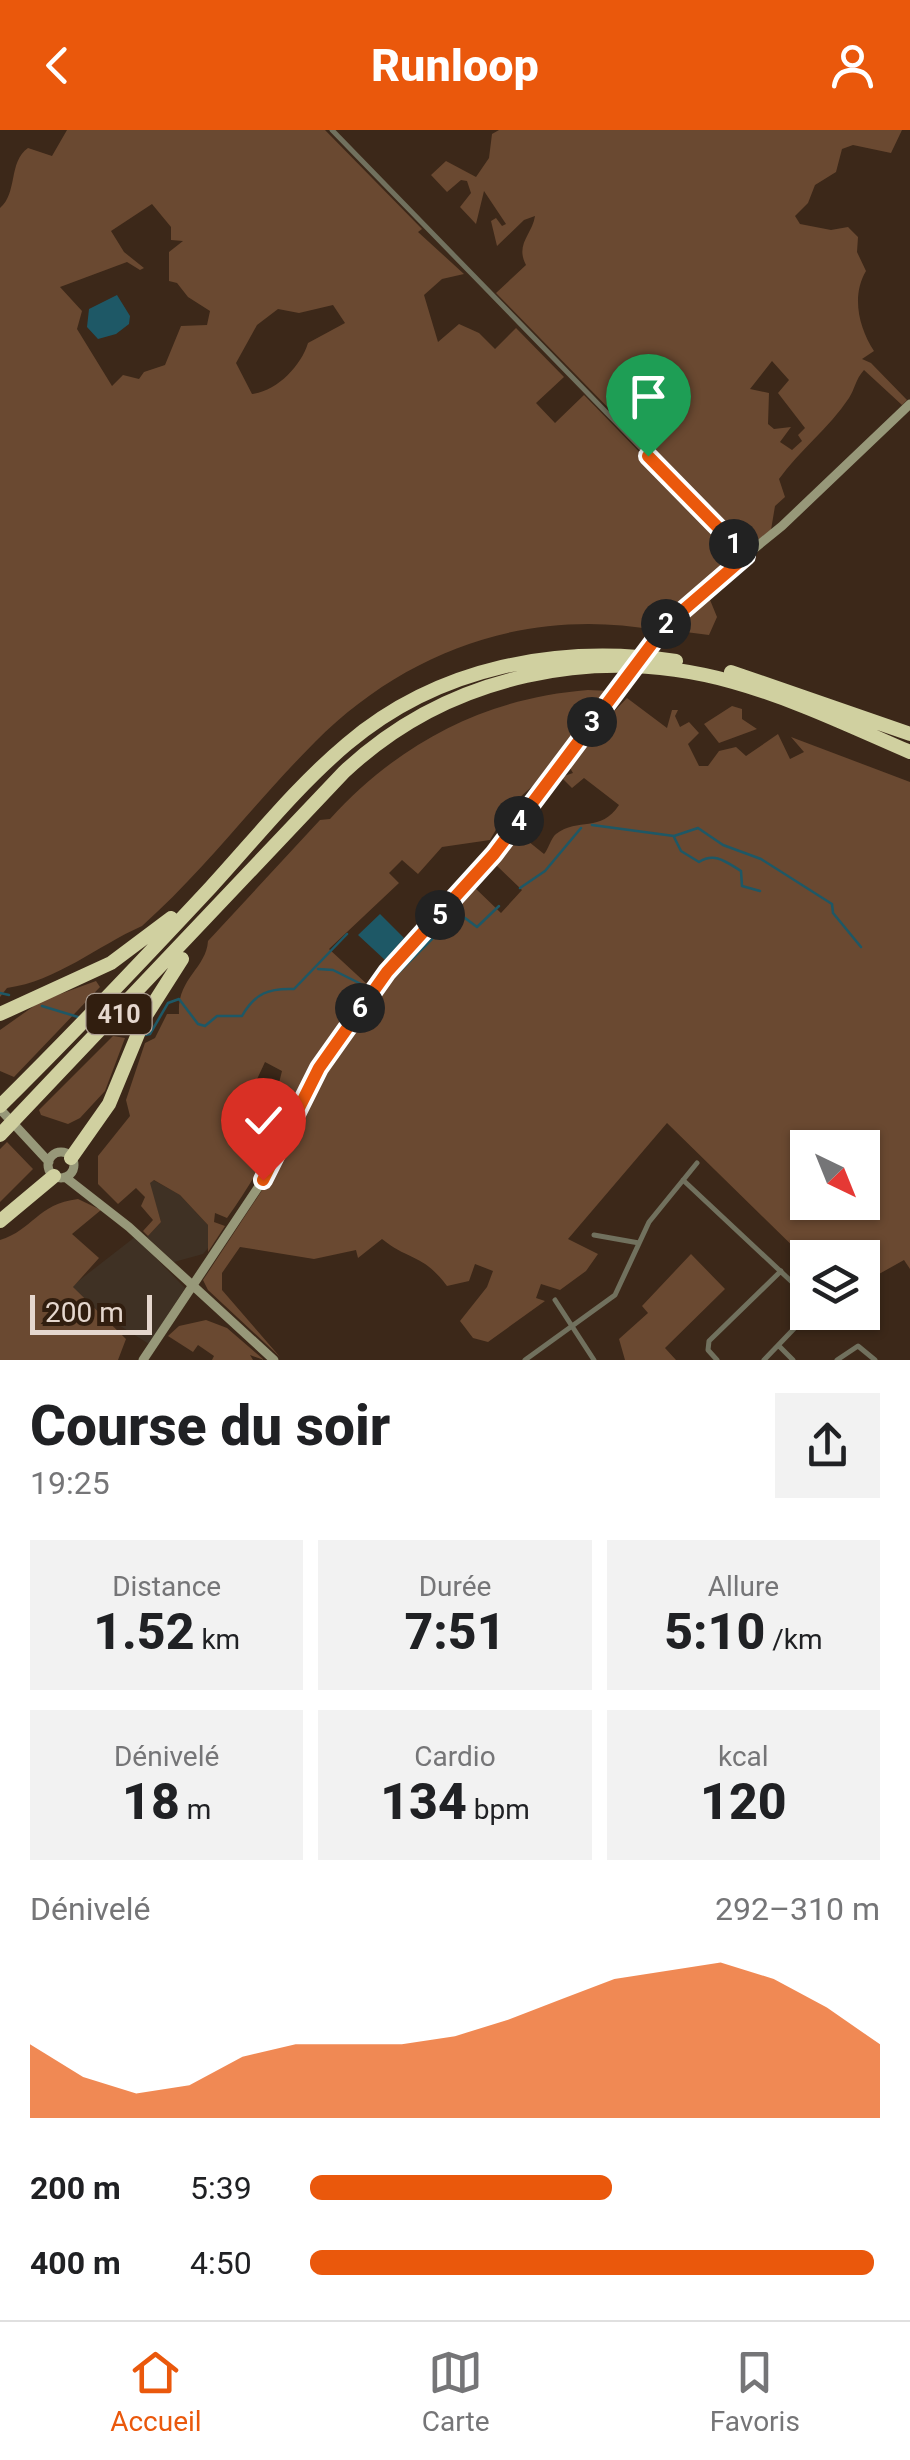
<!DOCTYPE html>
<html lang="fr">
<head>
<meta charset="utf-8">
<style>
	body { margin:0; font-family:Roboto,sans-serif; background:#f2f2f2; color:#202124; height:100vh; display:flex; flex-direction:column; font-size:38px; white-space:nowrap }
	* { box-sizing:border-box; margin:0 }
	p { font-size:32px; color:#757577 }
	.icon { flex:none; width:55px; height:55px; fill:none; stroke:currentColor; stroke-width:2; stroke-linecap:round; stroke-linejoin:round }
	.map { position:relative; height:1230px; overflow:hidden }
	.panel { display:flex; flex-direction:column; background:#fff; flex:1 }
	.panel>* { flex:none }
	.needle { width:65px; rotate:137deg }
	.tools { position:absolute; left:790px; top:1000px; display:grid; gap:20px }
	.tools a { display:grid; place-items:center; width:90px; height:90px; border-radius:0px; background:#fff; box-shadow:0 2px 8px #0004; font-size:50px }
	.scale { position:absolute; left:30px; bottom:25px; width:122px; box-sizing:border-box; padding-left:10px; border:5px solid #e5d7ce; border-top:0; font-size:28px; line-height:35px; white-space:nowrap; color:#e5d7ce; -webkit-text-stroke:8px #311e0f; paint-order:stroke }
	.pin { position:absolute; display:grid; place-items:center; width:85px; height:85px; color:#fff; margin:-102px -42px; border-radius:50% 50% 50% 0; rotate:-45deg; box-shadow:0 0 10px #0007 }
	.pin .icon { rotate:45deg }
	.km { position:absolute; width:50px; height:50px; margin:-25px; border-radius:50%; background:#222; color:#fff; font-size:28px; line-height:50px; text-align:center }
	.round { display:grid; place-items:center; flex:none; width:105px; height:105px; border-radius:0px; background:#f2f2f2 }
	.headline { display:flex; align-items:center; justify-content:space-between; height:170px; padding:0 30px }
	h1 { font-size:55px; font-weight:800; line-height:75px }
	.stats { display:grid; grid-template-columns:repeat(3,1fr); gap:15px; height:170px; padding:10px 30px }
	.stats div { display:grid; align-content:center; border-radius:0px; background:#f2f2f2; text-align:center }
	.stats b { font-size:50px; font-weight:800 }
	.stats small { font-size:28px; font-weight:400 }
	.stats p { font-size:28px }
	.chart { height:280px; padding:20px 30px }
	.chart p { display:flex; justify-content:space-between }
	.chart svg { width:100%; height:180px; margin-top:10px; fill:#ea580c; opacity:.7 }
	ul { padding:0 30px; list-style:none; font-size:32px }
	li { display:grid; grid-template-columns:160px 120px 1fr; align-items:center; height:75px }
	li i { height:25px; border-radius:12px; background:#ea580c }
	header { display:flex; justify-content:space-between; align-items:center; height:130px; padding:0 30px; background:#ea580c; color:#fff; font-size:45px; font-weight:800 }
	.dock { display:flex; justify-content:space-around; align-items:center; height:140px; border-top:2px solid #e0e0e0; background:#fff; font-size:28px; color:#757577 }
	.dock a { display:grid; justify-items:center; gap:5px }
	.dock .active { color:#ea580c }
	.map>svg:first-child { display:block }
	.commercial { fill:#3f3124 }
	.green { fill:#6a4931; fill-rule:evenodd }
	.water { fill:#1e5866 }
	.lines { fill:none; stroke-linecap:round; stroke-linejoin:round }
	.stream { stroke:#1e5866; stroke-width:2.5 }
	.street { stroke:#71715e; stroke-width:5 }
	.secondary { stroke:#979879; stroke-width:9 }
	.highway { stroke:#d0d0a0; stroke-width:14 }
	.route-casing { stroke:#fff; stroke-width:20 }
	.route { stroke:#ea580c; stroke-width:12 }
	.labels { text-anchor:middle; stroke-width:8; stroke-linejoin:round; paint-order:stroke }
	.shield { fill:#311e0f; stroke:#afa095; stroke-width:2.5 }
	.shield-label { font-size:25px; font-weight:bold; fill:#e5d7ce }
</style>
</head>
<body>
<header><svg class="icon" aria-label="back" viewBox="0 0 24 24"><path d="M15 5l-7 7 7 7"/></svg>Runloop<svg class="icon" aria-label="person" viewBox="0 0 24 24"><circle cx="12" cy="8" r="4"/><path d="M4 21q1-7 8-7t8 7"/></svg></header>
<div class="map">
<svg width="910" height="1230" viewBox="0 0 910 1230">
	<rect width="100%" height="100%" fill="#3c2819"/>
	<path class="commercial" d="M153,1050l26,14 29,31v23l-5,6 -29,8 -27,-25 14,-15 -12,-39z
		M135,1107l50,51 -36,56 -35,-22 -6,4 -36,-40z"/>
	<path class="green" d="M67,0h258l97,99 -4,3 46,42 -22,5 -18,16 14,47 21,-18 20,9 16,16 21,-21 48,49 -28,26 19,20 29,-28 139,143 -4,3 6,4 -9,5 12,8 -72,72c-127,-23 -250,20 -341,112 -60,60 -110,128 -173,184 -45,20 -85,55 -135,62l-7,9v-789c18,-15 8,-46 28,-60l24,8zM152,74l19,23v13l12,1 -14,11v29l8,2 11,14 22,14 -3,14 -26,1 -16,39 -21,7 -5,7 -16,-4 -11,11 -35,-57 5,-18 -22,-24 67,-25 13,8 4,-2 -20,-16 -13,-21zM333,175l12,18 -37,20c-7,23 -31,48 -56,51l-16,-31 21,-38 21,-16 21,4z
		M499,0h403l-11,23 -38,-8 -11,4 -6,23 -21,13 -7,18 -13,13 5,8 31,6 17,-3 10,10 -1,15 9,19c-15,25 -7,57 8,80l-12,8 9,4 36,37 -5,5 -38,-35c-9,10 -9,19 -15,28 -20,30 -50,53 -70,81l6,18 -10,9 -4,24 -25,19 -250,-256 30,-28c-11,-21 6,-30 9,-49l-11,4 -27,26 -6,-25 5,-3 6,8 4,-2 -22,-33 -8,33 -16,-17 11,-14 -4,-12 -6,-1 -14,12 -16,-17 15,-14 30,16 13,-19 3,-24zM772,231l17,19 -11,13 27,35 -7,7 4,6 -10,9 -12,-8 11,-15 -17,2 -6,-5 1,-31 -19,-4z
		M708,465l9,22 -8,18 -31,-4 -1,-11z
		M588,560l21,1 -54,75 -46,41 -19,33 -48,7 -24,27 -16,-14 -13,13 10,10 -70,66 40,37c-56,75 -90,159 -142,232l-12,-5 -1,9 11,4 -17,26v-27l-28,-30 -26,-15 -4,3 11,39 -13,14 -5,-5 10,-11 -12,-14 4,-9 -9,-9 -18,16 -20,-20v-28l32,-40 -4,-16 19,-57 10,-5 12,-24h12c-2,-36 27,-45 29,-73l112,-121 10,-1c69,-76 155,-121 258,-129zM265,932l17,9 -11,44 -5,-1 -16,31 -12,-25z
		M627,568l40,30 5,-18h6l-3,6 5,11 9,-5 10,11 -11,11 11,22h9l11,-15 17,-4 10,9 32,-22 12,25 14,-7 -13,-15 119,45v487l-6,-9 -41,23 -1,-25 -55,2 -140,-137 -99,116 30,15 -12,17 -26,19 -19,-6 -5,14 9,3 -57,41 -15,-4 -13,-17 27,-34 6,-16 -18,-7 -6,17 -22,5c-25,-33 -36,-24 -65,-47l-24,19 -2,-8 -42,9 -74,-12 -18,26v17l58,67 -72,-67 -5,-10 69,-105 56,-111 61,-85 84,-93 28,27 21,-23 -28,-27 24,-30 26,21c4,-4 7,-16 12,-20 22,-17 45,-1 63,-29l-35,-27 -12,10 -11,-11 12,-4 -3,-5 26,-36 13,3 -5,-13zM808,1018h54v54h-54z
		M732,576l10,3v10l15,10 -38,14 -15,-19z
		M96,851l4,6 -86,90 -14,-6v-41l41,-29z
		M113,906l12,2 -20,53 -25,27 -12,6 -27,-9 -2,-5z
		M7,1012l26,27 -33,33v-53z
		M78,1069l23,11 -29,24 27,24 -26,29 53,52 -8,21h-118v-120c33,-10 37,-36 78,-41z
		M691,1124l34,35 -60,59 11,12h-51l-6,-21 29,-26 -6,-7z
		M206,1190l21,8 37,32 -14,-5 3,5h-41l2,-4 -16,-11 -5,7 -25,-16 11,-10z"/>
	<path class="water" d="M117,165l13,21 -1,8 -13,10 -18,5 -11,-12 2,-18z
		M380,784l24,24 -19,22 -27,-25z"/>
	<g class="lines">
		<path class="stream" d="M592,695l82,11 24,-8 25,17 38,14 71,45 1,9 28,34
			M674,707l7,14 18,11c16,-10 27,0 42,9l1,15 18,5
			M520,758l25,-17 36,-43
			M318,839l15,1 36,18
			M367,857l26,-28
			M0,863l9,2
			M377,864l74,-74 10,-5 16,12 22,-21
			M42,876l36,11
			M145,905l5,-1 18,-31 11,-4 19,25 7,2 12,-10h25c13,-23 27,-28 52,-27l53,-55"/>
		<path class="street" d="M332,0l412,424
			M683,1050l125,117
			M594,1105l45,8
			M555,1170l39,60
			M779,1216l14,14
			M525,1230l90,-65 34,-73 48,-59
			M717,1230l-9,-10 1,-9 72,-70
			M764,1230l46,-48
			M837,1230l21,-14 17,14"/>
		<path class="secondary" d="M0,979l49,53
			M48 1035a13 13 0 1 1 26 0a13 13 0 1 1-26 0Z
			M65,1047l64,50 145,133
			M143,1230l120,-180 51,-103 31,-47 50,-67 99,-110 137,-186 54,-62 97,-79 128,-122"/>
		<path class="highway" d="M731,542l179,62
			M0,884l111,-51 60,-45
			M0,976c72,-71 142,-145 211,-219 44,-48 86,-101 136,-143 92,-78 212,-100 329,-83
			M0,1005l344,-363c104,-98 252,-128 389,-90 61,17 119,45 177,70
			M71,1028l38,-54 36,-87 37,-58
			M0,1091l54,-45"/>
	</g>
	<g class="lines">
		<defs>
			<path id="route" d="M263,1050l56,-112 68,-96 107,-118 172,-229 80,-69 -98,-100"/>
		</defs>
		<use href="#route" class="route-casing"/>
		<use href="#route" class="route"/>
	</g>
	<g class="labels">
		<rect class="shield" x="86.5" y="864" width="65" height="40" rx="8"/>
		<g class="shield-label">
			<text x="119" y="893">410</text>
		</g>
	</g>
</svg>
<div class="tools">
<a><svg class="needle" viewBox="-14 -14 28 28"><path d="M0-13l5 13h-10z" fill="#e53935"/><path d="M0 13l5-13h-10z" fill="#757577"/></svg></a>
<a><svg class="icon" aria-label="layers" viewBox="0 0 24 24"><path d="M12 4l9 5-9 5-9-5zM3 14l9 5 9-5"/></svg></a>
</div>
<div class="scale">200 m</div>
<div class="pin" style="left:648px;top:326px;background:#1e9e55"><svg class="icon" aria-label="arrive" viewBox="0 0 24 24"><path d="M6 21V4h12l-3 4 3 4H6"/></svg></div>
<div class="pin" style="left:263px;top:1050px;background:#d93025"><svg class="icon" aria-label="check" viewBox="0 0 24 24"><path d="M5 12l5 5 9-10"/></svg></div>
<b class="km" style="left:734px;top:414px">1</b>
<b class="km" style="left:666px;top:494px">2</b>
<b class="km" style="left:592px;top:592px">3</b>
<b class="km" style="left:519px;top:691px">4</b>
<b class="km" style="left:440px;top:785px">5</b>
<b class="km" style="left:360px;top:878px">6</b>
</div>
<section class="panel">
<div class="headline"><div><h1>Course du soir</h1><p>19:25</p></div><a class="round"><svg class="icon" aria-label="share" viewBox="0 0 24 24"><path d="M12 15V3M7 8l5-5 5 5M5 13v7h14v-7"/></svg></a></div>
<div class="stats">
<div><p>Distance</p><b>1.52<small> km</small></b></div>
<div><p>Durée</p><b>7:51</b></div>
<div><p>Allure</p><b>5:10<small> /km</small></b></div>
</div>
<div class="stats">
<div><p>Dénivelé</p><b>18<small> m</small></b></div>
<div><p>Cardio</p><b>134<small> bpm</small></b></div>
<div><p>kcal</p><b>120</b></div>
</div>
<div class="chart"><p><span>Dénivelé</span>292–310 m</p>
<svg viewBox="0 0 160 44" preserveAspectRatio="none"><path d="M0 44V26L10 34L20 38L30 36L40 29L50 26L60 26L70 26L80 24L90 20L100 15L110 10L120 8L130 6L140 10L150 17L160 26V44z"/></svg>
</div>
<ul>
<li><b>200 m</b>5:39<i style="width:53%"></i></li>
<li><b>400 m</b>4:50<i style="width:99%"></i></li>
</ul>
</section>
<nav class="dock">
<a class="active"><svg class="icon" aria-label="home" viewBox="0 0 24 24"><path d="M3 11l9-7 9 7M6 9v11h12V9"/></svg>Accueil</a>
<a><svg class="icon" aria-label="map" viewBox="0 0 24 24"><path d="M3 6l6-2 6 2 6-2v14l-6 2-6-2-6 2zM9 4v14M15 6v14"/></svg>Carte</a>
<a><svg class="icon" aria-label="saved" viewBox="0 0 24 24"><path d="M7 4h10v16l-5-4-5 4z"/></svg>Favoris</a>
</nav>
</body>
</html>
